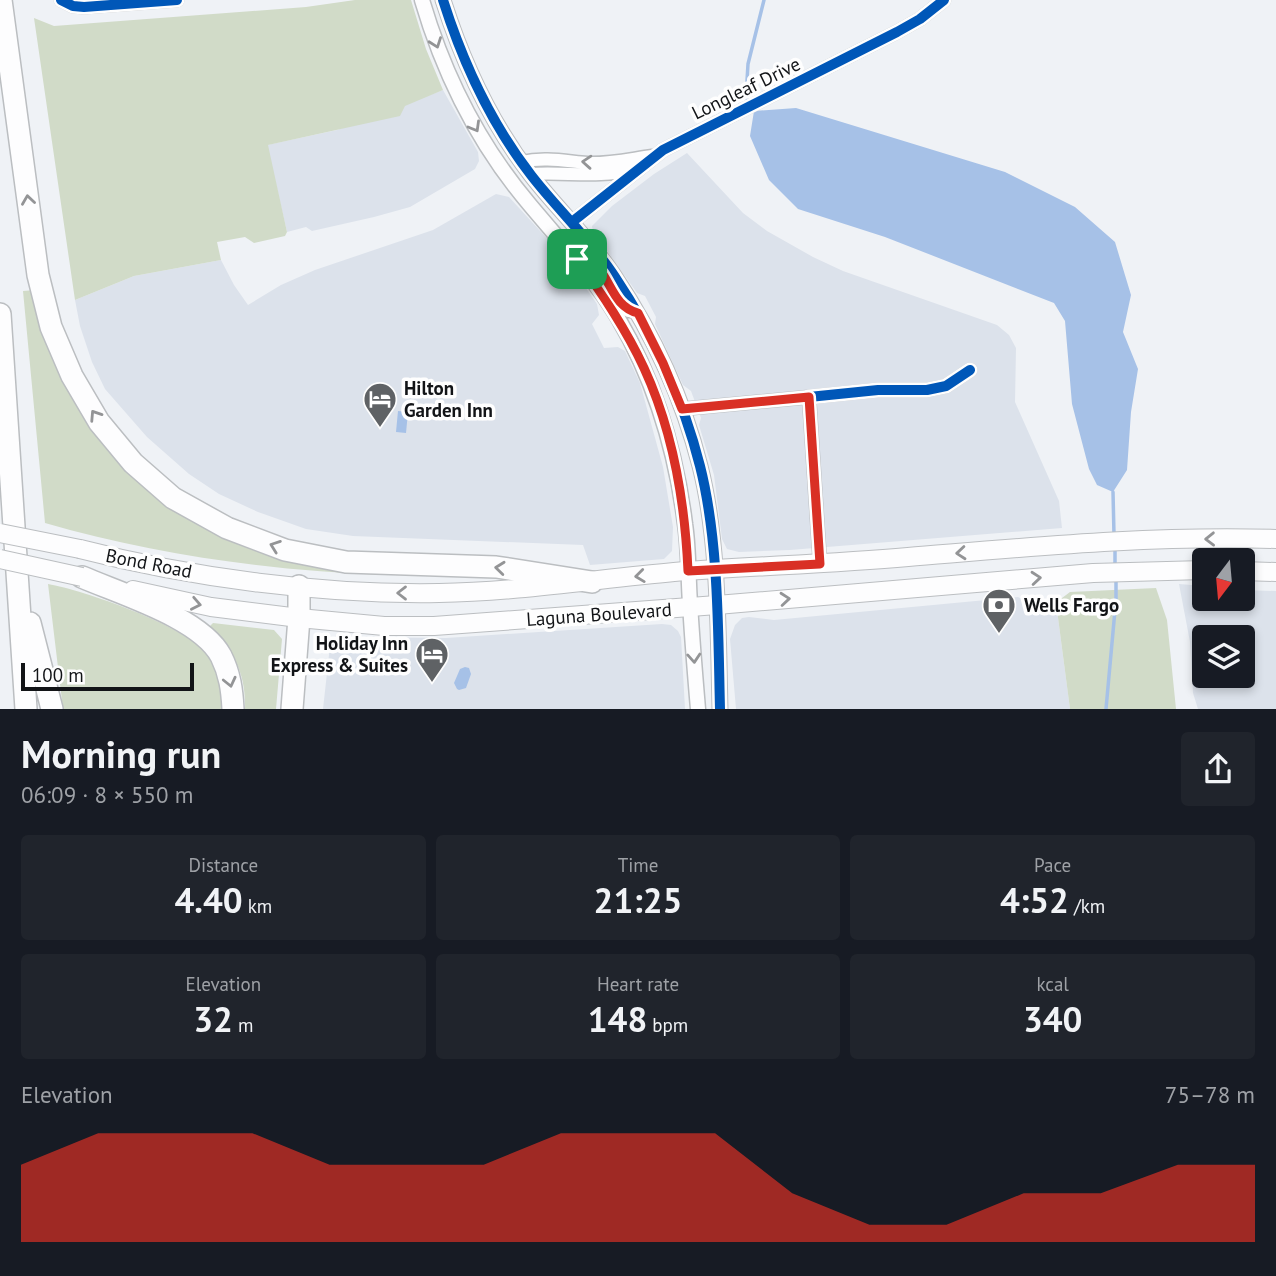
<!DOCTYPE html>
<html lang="en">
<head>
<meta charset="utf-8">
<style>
	body { margin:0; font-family:"PT Sans",sans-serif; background:#20242c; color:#f1f3f6; height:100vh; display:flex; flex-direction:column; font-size:26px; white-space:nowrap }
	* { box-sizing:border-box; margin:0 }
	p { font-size:23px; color:#9ea1a6 }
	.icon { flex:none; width:38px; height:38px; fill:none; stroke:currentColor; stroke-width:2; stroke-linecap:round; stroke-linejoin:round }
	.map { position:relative; height:709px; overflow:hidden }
	.sheet { display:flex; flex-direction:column; background:#171b24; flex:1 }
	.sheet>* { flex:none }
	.needle { width:46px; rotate:196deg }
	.fabs { position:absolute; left:1192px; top:548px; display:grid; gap:14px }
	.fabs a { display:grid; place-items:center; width:63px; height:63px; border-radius:7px; background:#171b24; box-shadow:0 4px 10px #0003; font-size:35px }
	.scale { position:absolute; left:21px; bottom:18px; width:173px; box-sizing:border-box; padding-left:7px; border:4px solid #121417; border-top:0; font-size:19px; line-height:24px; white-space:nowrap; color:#121417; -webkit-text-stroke:5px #fefefe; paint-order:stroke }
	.pin { position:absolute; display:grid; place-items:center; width:60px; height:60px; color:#fff; margin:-30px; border-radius:14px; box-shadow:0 4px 10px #0006 }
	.round { display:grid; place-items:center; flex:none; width:74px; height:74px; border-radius:7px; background:#20242c }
	.head { display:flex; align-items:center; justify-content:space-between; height:119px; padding:0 21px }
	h1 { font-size:38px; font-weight:700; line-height:52px }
	.figures { display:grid; grid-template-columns:repeat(3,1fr); gap:10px; height:119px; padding:7px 21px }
	.figures div { display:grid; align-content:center; border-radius:7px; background:#20242c; text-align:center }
	.figures b { font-size:35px; font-weight:700 }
	.figures small { font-size:19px; font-weight:400 }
	.figures p { font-size:19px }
	.chart { height:196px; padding:14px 21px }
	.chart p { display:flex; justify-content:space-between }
	.chart svg { width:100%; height:126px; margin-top:7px; fill:#d93025; opacity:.7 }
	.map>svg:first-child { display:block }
	.built { fill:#dce2eb; fill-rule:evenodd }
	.green { fill:#d1dbc8 }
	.water { fill:#a6c1e7 }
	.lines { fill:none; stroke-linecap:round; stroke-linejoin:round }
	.stream { stroke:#a6c1e7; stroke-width:3.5 }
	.minor-casing { stroke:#bbbec1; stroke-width:15 }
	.tertiary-casing { stroke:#bbbec1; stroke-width:17 }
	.primary-casing { stroke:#bbbec1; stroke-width:20 }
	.motorway-casing { stroke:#bbbec1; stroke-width:24 }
	.minor { stroke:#fdfdfe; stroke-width:12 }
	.tertiary { stroke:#fdfdfe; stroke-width:14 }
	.primary { stroke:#fdfdfe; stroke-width:18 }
	.motorway { stroke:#fdfdfe; stroke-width:21 }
	.primary-bridge-casing { stroke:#bbbec1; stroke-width:20; stroke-linecap:butt }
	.primary-bridge { stroke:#fdfdfe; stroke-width:18 }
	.cycleway-casing { stroke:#fefefe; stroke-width:15 }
	.cycleway { stroke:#0057b8; stroke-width:10 }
	.oneway { stroke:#939496 }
	.route-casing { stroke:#fff; stroke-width:14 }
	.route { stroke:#d93025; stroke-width:9 }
	.labels { text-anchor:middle; stroke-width:7; stroke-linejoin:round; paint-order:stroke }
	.street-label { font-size:19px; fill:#121417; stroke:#fefefe }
	.poi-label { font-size:19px; font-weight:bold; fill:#121417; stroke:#fefefe; text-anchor:start }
</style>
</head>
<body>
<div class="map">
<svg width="1276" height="709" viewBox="0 0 1276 709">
	<rect width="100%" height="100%" fill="#eff2f6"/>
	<path class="built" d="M443,90l35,62 1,9 -4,8 -65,38 -36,10 -62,14 -6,-4 -19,5 -20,-87 70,-15z
		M687,153l56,60 24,18 46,26 30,14 154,54 12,10 7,13 -1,54 44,99 3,27 -272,22 -51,2 -12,-3 -5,-10 -8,-64 -15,-50 2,-7 -10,-27 -8,-6 -28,-61 1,-7 -11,-21 -8,-3 -44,-62 -1,-5 20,-20 42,-32z
		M496,194l13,3 56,61 32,46 2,11 -7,9 12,24 14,-1 7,4 15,32 23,84 10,60 -1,24 -8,8 -74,6 -7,-20 -230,-9 -47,-7 -48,-17 -39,-18 -30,-20 -42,-37 -42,-48 -13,-27 -12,-36 -5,-26 59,-24 87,-16 13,25 14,20 33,-20 34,-15 118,-40z
		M1179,584l25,2v12h38l1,-8 33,1v118h-78l-5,-16 -3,-51zM1242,637v39h-38v-39z
		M1018,597l14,7 2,6h23l13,99h-334l-6,-70 5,-14 7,-7 7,-1 25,3z
		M662,624l9,1 7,6 3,6 4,72h-362l8,-72 115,1z"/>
	<path class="green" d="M355,0h56l15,49 17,41 -38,16 -5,10 -132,29 19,87 -2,4 -31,7 -9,-6 -28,5 4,18 -87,16 -59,24 -41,-282 20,8 252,-19z
		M36,290l12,47 123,167 216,66v5c-115,-4 -231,-20 -342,-52l-22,-232z
		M48,584c35,6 138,42 158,69 13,17 15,36 19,56h-162z
		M1156,588l11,32 9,89h-106l-13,-99 1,-9 12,-9z
		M213,623l61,7 8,9 -6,70h-31c1,-37 -11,-57 -37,-81z"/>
	<path class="water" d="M796,108l209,64 70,35 40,35 16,53 -8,37 15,37 -7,43 -4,58 -14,22 -16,-7 -8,-16 -17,-65 -7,-83 -11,-18 -169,-66 -87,-28 -29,-29 -19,-44 4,-25z
		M398,411l10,1 -2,21 -10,-1z
		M465,667l4,1 2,6 -5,14 -7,2 -2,-1 -3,-6 6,-14z"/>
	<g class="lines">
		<path class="stream" d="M754,111l-8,-14 2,-33 16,-64
			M1113,492l1,43
			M1115,546v21
			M1106,709l10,-110v-21"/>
		<defs>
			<path id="minor" d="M61,0l12,6 11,1 93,-7
				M521,162c23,-5 43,-1 66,1 22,1 43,-4 65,-7
				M530,174c38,-2 67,4 104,-4
				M572,222l91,-72 234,-118 23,-13 24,-19
				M809,397l69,-7h49l19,-4 24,-16
				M682,409l127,-12 11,167"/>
			<path id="tertiary" d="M422,0c22,75 57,145 108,205 31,37 63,71 88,113 37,63 58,134 67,206 4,26 3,53 5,79 2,35 5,71 8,106
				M443,0c20,63 47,122 88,175 27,35 60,65 84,102 38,57 68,122 85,189 19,75 18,166 20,243
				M577,259l17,6 25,37 10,8"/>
			<path id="primary" d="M80,549c112,29 244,46 359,44 78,-1 157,-14 235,-21 78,-6 156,-8 234,-15 123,-10 245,-22 368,-18
				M1242,571l34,1
				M133,590l78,17 88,11 85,8h50l283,-21 376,-32 111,-3"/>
			<path id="motorway" d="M1,0l37,275 13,52 21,49 27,46 34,41 40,35 54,30 58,22 61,12 150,5 96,15
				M0,314l26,395
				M82,577c39,17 119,41 139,79 9,18 11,34 12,53
				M30,623l22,86
				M292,709l7,-91v-32"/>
		</defs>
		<use href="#minor" class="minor-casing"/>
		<use href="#tertiary" class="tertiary-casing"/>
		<use href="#primary" class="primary-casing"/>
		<use href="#motorway" class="motorway-casing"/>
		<use href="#minor" class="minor"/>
		<use href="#tertiary" class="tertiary"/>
		<use href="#primary" class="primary"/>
		<use href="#motorway" class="motorway"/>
		<defs>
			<path id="primary-bridge" d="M0,533l80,16
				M0,559l82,18"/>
		</defs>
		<use href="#primary-bridge" class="primary-bridge-casing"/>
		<use href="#primary-bridge" class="primary-bridge"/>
		<defs>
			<path id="cycleway" d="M61,0l12,6 11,1 93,-7
				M443,0c20,63 47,122 88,175 27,35 60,65 84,102 38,57 68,122 85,189 19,75 18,166 20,243
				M572,222l91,-72 234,-118 23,-13 24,-19
				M809,397l69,-7h49l19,-4 24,-16"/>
		</defs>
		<use href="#cycleway" class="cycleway-casing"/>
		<use href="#cycleway" class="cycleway"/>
	</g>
	<defs><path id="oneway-chevron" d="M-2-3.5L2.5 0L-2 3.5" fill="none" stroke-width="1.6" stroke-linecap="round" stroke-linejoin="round" transform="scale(1.75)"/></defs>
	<g class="oneway">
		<use href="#oneway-chevron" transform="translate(436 43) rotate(70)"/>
		<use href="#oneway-chevron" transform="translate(475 127) rotate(60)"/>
		<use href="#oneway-chevron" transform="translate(587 162) rotate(-176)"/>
		<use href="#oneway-chevron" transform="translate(28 200) rotate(-98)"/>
		<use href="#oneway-chevron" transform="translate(95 415) rotate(-123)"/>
		<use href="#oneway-chevron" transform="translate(1210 539) rotate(179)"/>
		<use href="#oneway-chevron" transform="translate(275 546) rotate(-160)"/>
		<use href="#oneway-chevron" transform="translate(961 553) rotate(175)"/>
		<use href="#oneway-chevron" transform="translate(500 568) rotate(-174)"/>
		<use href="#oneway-chevron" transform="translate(640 576) rotate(173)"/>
		<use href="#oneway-chevron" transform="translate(1036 578) rotate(-5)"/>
		<use href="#oneway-chevron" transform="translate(402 593) rotate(-180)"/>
		<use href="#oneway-chevron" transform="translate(785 599) rotate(-5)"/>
		<use href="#oneway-chevron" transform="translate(196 604) rotate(11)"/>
		<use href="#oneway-chevron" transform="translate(694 658) rotate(86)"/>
		<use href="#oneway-chevron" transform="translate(230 682) rotate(77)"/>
	</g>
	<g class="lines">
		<defs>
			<path id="route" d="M577,259c4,2 12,3 16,5 18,12 18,42 45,49l25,50 19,46 127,-12 11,167 -132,7c-3,-68 -15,-140 -44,-203 -18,-39 -42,-74 -67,-109z"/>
		</defs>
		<use href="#route" class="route-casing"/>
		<use href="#route" class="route"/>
	</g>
	<defs>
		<symbol id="hotel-pin" viewBox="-11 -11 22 30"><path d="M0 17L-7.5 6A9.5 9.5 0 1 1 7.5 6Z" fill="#5f6265" stroke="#fefefe"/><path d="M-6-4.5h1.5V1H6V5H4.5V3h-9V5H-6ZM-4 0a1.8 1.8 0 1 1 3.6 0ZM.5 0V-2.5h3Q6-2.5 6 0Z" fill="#fff"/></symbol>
		<symbol id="bank-pin" viewBox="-11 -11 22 30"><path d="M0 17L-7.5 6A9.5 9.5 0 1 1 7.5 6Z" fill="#5f6265" stroke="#fefefe"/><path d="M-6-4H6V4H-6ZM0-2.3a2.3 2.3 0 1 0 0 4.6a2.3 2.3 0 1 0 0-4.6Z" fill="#fff"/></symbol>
	</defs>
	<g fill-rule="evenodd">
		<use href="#hotel-pin" x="361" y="380" width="38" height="52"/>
		<use href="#bank-pin" x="980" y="586" width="38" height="52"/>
		<use href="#hotel-pin" x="413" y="635" width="38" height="52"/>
	</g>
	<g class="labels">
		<g class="street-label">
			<text transform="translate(746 88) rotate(-26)" y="7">Longleaf Drive</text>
			<text transform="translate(149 563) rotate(11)" y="7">Bond Road</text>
			<text transform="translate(599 614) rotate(-4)" y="7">Laguna Boulevard</text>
		</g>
		<g class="poi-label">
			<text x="404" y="395">Hilton<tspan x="404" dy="22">Garden Inn</tspan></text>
			<text x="1024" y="612">Wells Fargo</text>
			<text x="408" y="650" text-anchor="end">Holiday Inn<tspan x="408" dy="22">Express &amp; Suites</tspan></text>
		</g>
	</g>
</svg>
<div class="fabs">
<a><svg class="needle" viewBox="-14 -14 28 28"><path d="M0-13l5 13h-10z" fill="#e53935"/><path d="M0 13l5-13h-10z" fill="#9ea1a6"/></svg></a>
<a><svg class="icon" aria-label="layers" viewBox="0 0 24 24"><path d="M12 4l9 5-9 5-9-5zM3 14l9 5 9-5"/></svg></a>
</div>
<div class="scale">100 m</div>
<div class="pin" style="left:577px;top:259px;background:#1e9e55"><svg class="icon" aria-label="arrive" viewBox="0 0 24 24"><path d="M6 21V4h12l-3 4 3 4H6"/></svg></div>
</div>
<section class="sheet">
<div class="head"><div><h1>Morning run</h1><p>06:09 · 8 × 550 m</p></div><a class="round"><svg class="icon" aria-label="share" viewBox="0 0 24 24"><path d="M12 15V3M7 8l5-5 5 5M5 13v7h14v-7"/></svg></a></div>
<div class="figures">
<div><p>Distance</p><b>4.40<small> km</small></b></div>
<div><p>Time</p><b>21:25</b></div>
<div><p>Pace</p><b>4:52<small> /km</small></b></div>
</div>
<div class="figures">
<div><p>Elevation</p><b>32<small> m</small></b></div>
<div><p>Heart rate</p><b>148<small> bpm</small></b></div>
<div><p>kcal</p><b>340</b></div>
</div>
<div class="chart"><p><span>Elevation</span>75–78 m</p>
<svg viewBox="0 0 160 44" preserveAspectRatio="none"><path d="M0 44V17L10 6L20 6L30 6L40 17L50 17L60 17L70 6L80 6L90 6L100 27L110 38L120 38L130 27L140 27L150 17L160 17V44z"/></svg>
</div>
</section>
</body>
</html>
